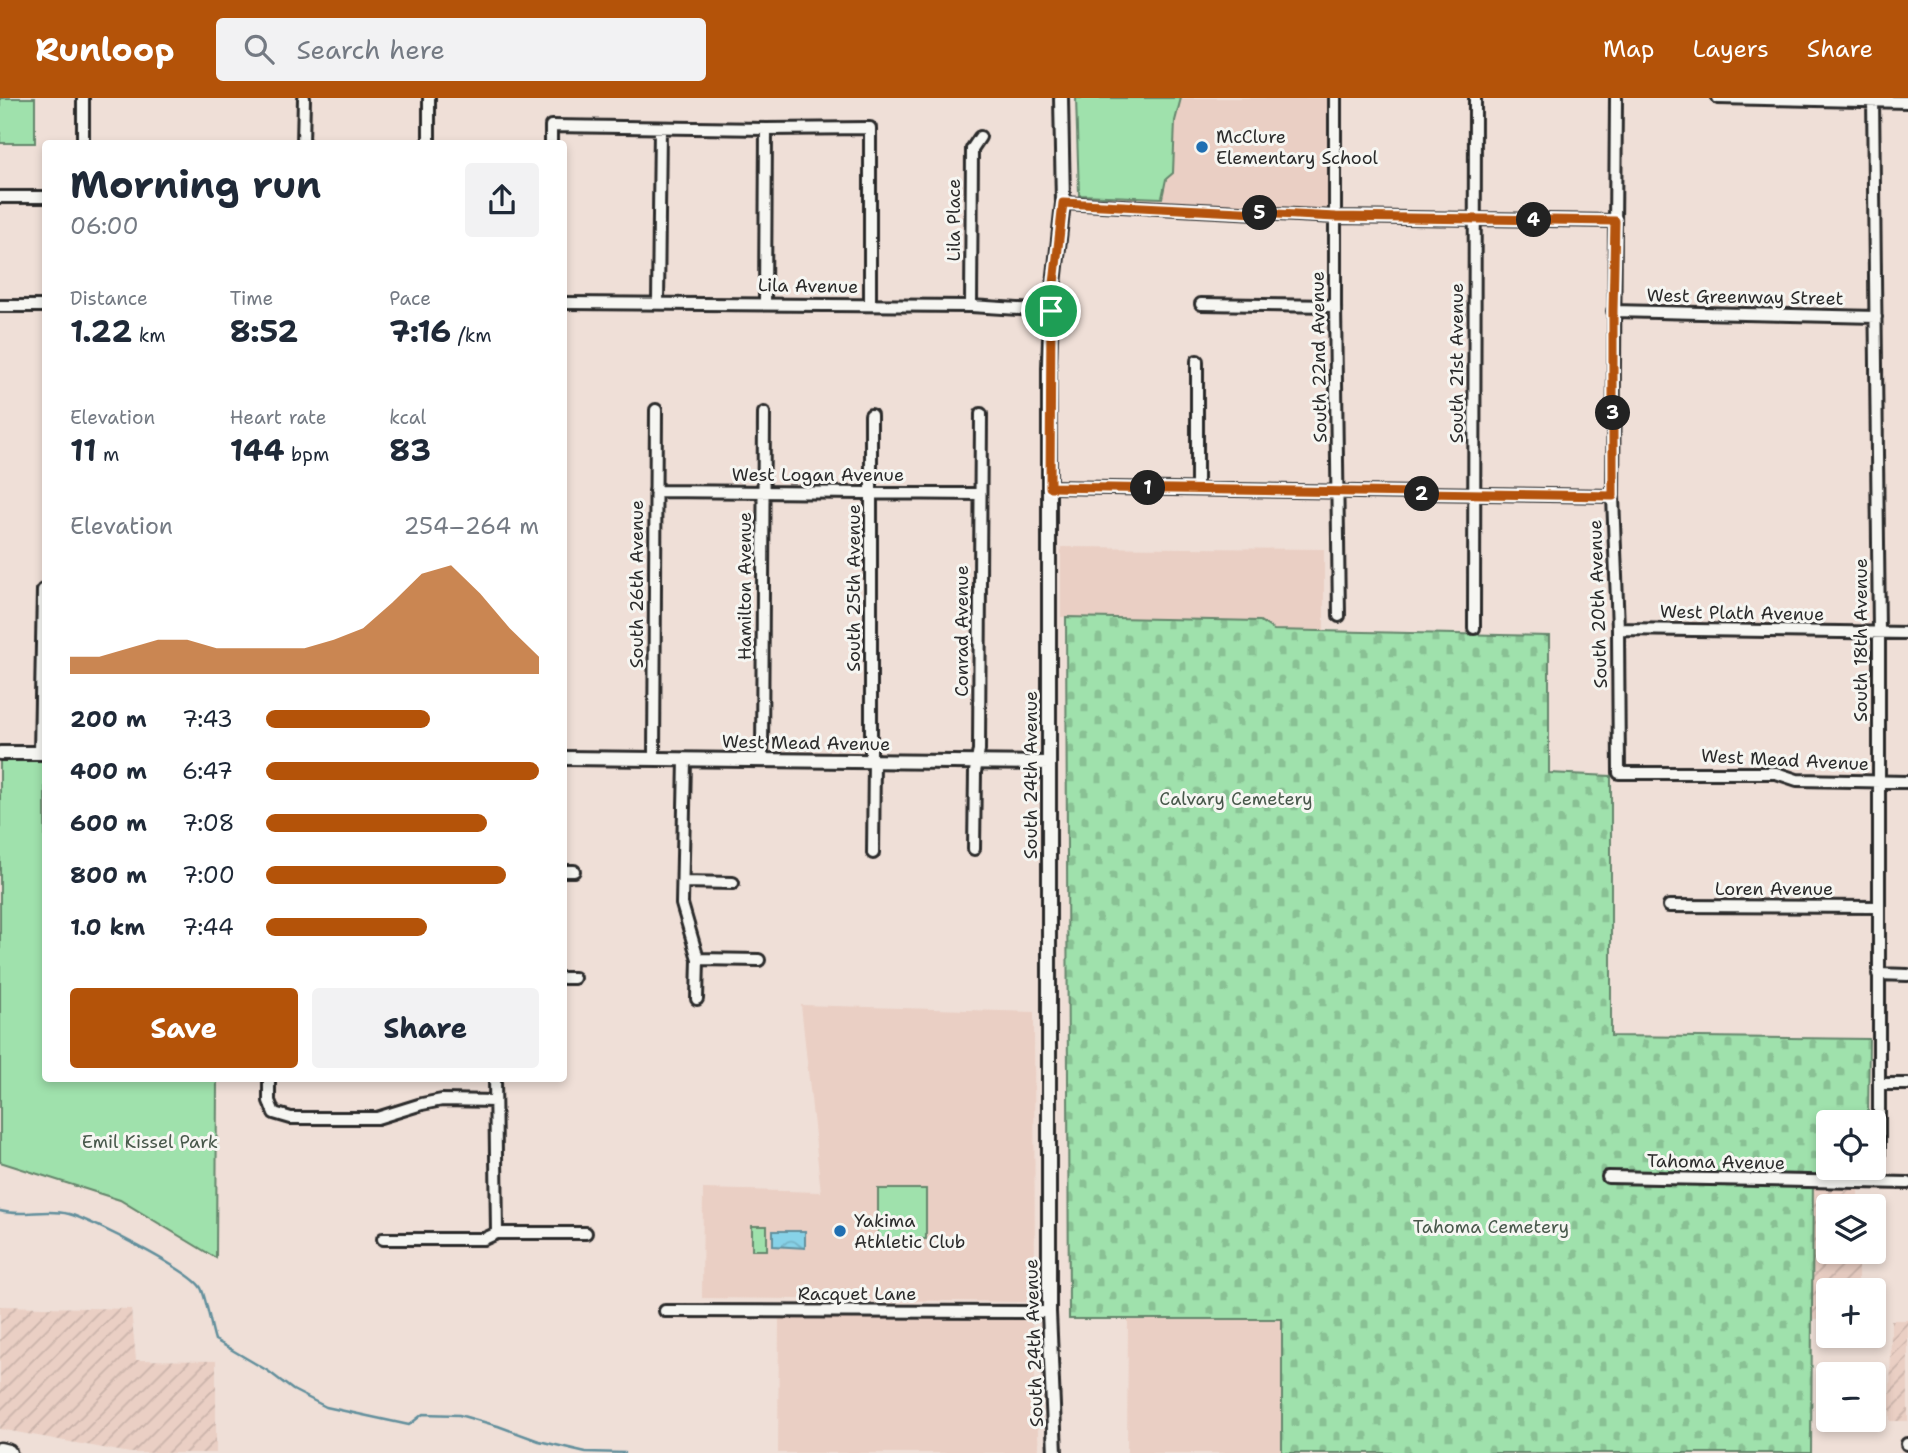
<!DOCTYPE html>
<html lang="en">
<head>
<meta charset="utf-8">
<style>
	body { margin:0; font-family:"Shantell Sans",sans-serif; background:#f2f2f3; color:#1f2937; height:100vh; display:flex; flex-direction:column; font-size:26px; white-space:nowrap }
	* { box-sizing:border-box; margin:0 }
	p { font-size:23px; color:#747a83 }
	.icon { flex:none; width:38px; height:38px; fill:none; stroke:currentColor; stroke-width:2; stroke-linecap:round; stroke-linejoin:round }
	.map { position:relative; flex:1; overflow:hidden }
	.side { position:absolute; left:42px; top:42px; width:525px; height:942px; display:flex; flex-direction:column; background:#fff; border-radius:7px; box-shadow:0 4px 10px #0003 }
	.side>* { flex:none }
	.controls { position:absolute; left:1816px; top:1012px; display:grid; gap:14px }
	.controls a { display:grid; place-items:center; width:70px; height:70px; border-radius:7px; background:#fff; box-shadow:0 4px 10px #0003; font-size:35px }
	.pin { position:absolute; display:grid; place-items:center; width:60px; height:60px; color:#fff; margin:-30px; border:4px solid #fff; border-radius:50%; box-shadow:0 2px 7px #0007 }
	.km { position:absolute; width:35px; height:35px; margin:-18px; border-radius:50%; background:#222; color:#fff; font-size:19px; line-height:35px; text-align:center }
	.round { display:grid; place-items:center; flex:none; width:74px; height:74px; border-radius:7px; background:#f2f2f3 }
	.overview { display:flex; align-items:center; justify-content:space-between; height:119px; padding:0 28px }
	h1 { font-size:38px; font-weight:700; line-height:52px }
	.metrics { display:grid; grid-template-columns:repeat(3,1fr); gap:10px; height:119px; padding:7px 28px }
	.metrics div { display:grid; align-content:center }
	.metrics b { font-size:30px; font-weight:700 }
	.metrics small { font-size:19px; font-weight:400 }
	.metrics p { font-size:19px }
	.chart { height:196px; padding:14px 28px }
	.chart p { display:flex; justify-content:space-between }
	.chart svg { width:100%; height:126px; margin-top:7px; fill:#b45309; opacity:.7 }
	.cta { display:flex; gap:14px; margin-top:auto; padding:14px 28px }
	.cta a { flex:1; height:80px; border-radius:7px; background:#b45309; color:#fff; font-size:28px; font-weight:700; line-height:80px; text-align:center }
	.cta a+a { background:#f2f2f3; color:#1f2937 }
	ul { padding:0 28px; list-style:none; font-size:23px }
	li { display:grid; grid-template-columns:112px 84px 1fr; align-items:center; height:52px }
	li i { height:18px; border-radius:9px; background:#b45309 }
	header { display:flex; align-items:center; gap:42px; box-sizing:border-box; height:98px; padding:0 35px; background:#b45309; color:#fff }
	header strong { font-size:33px }
	nav { display:flex; gap:38px; margin-inline-start:auto; font-size:24px }
	.search { width:490px; height:63px; background:#f2f2f3; display:flex; align-items:center; gap:18px; box-sizing:border-box; padding:0 24px; border-radius:7px; color:#747a83; font-size:26px }
	.map>svg:first-child { display:block }
	.built { fill:#eacfc4 }
	.industrial { fill:url(#industrial-furrows) }
	.green { fill:#9fe1ac; stroke:#65866c; stroke-width:2 }
	.cemetery { fill:url(#cemetery-stones); stroke:#65866c; stroke-width:2 }
	.water { fill:url(#water-waves); stroke:#628f9c; stroke-width:2 }
	.lines { fill:none; stroke-linecap:round; stroke-linejoin:round }
	.stream { stroke:#628f9c; stroke-width:2.5 }
	.minor-casing { stroke:#2b2b2b; stroke-width:16 }
	.tertiary-casing { stroke:#2b2b2b; stroke-width:18 }
	.primary-casing { stroke:#2b2b2b; stroke-width:21 }
	.minor { stroke:#f6f6f2; stroke-width:10 }
	.tertiary { stroke:#f6f6f2; stroke-width:12 }
	.primary { stroke:#f6f6f2; stroke-width:16 }
	.route-casing { stroke:#fff; stroke-width:14 }
	.route { stroke:#b45309; stroke-width:9 }
	.poi-dot { fill:#1f6fb2; stroke:#f6f6f2; stroke-width:2.5 }
	.labels { text-anchor:middle; stroke-width:6; stroke-linejoin:round; paint-order:stroke }
	.poi-label { font-size:18px; fill:#2b2b2b; stroke:#f6f6f2; text-anchor:start }
	.street-label { font-size:18px; fill:#2b2b2b; stroke:#f6f6f2 }
	.park-label { font-size:18px; fill:#48584b; stroke:#f6f6f2 }
</style>
</head>
<body>
<header>
<strong>Runloop</strong>
<div class="search"><svg class="icon" aria-label="search" viewBox="0 0 24 24"><circle cx="10" cy="10" r="6"/><path d="M15 15l6 6"/></svg>Search here</div>
<nav><a>Map</a><a>Layers</a><a>Share</a></nav>
</header>
<div class="map">
<svg width="1908" height="1355" viewBox="0 0 1908 1355">
	<defs>
		<pattern id="industrial-furrows" width="10" height="10" patternUnits="userSpaceOnUse" patternTransform="scale(1.75)"><rect width="10" height="10" fill="#eacfc4"/><path d="M-1 1l2-2M0 10L10 0M9 11l2-2" fill="none" stroke="#c9b2a9"/></pattern>
		<pattern id="cemetery-stones" width="16" height="16" patternUnits="userSpaceOnUse" patternTransform="scale(1.75)"><rect width="16" height="16" fill="#9fe1ac"/><path d="M2 7V4a2 2 0 0 1 4 0v3zM10 15v-3a2 2 0 0 1 4 0v3z" fill="#89c194"/></pattern>
		<pattern id="water-waves" width="16" height="10" patternUnits="userSpaceOnUse" patternTransform="scale(1.75)"><rect width="16" height="10" fill="#87d2e8"/><path d="M0 5q4-4 8 0t8 0" fill="none" stroke="#75b4c7"/></pattern>
	</defs>
	<rect width="100%" height="100%" fill="#efdfd7"/>
	<filter id="ink" filterUnits="userSpaceOnUse"><feTurbulence type="fractalNoise" baseFrequency=".0143" numOctaves="2"/><feDisplacementMap in="SourceGraphic" scale="14" xChannelSelector="R" yChannelSelector="G"/><feConvolveMatrix kernelMatrix="1 2 1 2 8 2 1 2 1" color-interpolation-filters="sRGB"/></filter>
	<g filter="url(#ink)">
		<path class="built" d="M1076,0h251v111l-248,-14z
			M1061,449l263,2v83l-50,-2 -14,-9 -199,-4z
			M801,907l233,7 1,290 -333,-4 1,-109 118,3z
			M779,1220l253,2 7,133h-261z
			M1128,1221h154v134h-155z"/>
		<path class="industrial" d="M1813,1089l45,1v18h-29v45h29v39h-29v29h-17z
			M0,1208l131,3 5,51 80,1v92h-86l-130,-24z
			M1891,1222h17v101h-18z"/>
		<path class="green" d="M0,0h35v45h-35z
			M1076,0h105l-6,23 -2,52 -7,6 -4,19 -83,-3z
			M0,662l45,1 1,317h171l-1,180 -96,-58 -120,-38z
			M878,1091h48v50h-48z
			M752,1128h15v24h-15z"/>
		<path class="cemetery" d="M1066,519l194,4 14,9 275,6v137l62,3v260l258,3 -1,83h-39v45h39v9h-55l-2,277h-529v-134h-213z"/>
		<path class="water" d="M773,1133h32v17l-32,-2z"/>
		<g class="lines">
			<path class="stream" d="M0,1113c23,6 46,-3 69,3 22,6 122,57 132,74 5,9 10,40 14,52l53,31 25,19 33,17 83,18 14,-11 36,1 39,11 41,15 47,11 39,1"/>
			<defs>
				<path id="minor" d="M429,0v46
					M1335,0v208l4,310
					M1616,0l-3,398 5,133 1,144h157l21,7 111,2
					M1718,0l190,4
					M1873,0l6,534v550
					M83,46v-46
					M303,46l1,-46
					M551,46v-18l215,3 104,-1v177
					M0,99h46
					M1063,105l273,14 279,4
					M564,205l407,3 80,5
					M658,205l2,-175
					M765,205l1,-174
					M1201,206l134,2
					M0,208h46
					M971,208l1,-157 8,-12
					M1613,213l263,6
					M1197,263v128
					M1050,389l563,9
					M655,393l325,3
					M1474,530l1,-530
					M1618,531l290,4
					M40,655l3,-163
					M654,660l2,-348
					M762,661l2,-346
					M685,662l-3,144 16,55 -1,40
					M871,663v-346
					M974,751l1,-77 4,-22 2,-336
					M873,755l1,-92
					M564,773h10
					M683,784l50,1
					M1669,808l210,1
					M698,861l61,1
					M1878,876l30,1
					M564,880h10
					M269,980v23l5,12 17,5h86l45,-14 20,-4 53,1
					M1879,986h29
					M1608,1079l300,6
					M497,1135h89
					M383,1141h101l13,-6 -2,-155
					M665,1213l384,1
					M1907,1346h1"/>
				<path id="tertiary" d="M0,655h46
					M564,660l485,5
					M1055,1355l-6,-141v-944l2,-57 12,-108 -2,-105"/>
				<path id="primary" d="M0,1353l8,2"/>
			</defs>
			<use href="#minor" class="minor-casing"/>
			<use href="#tertiary" class="tertiary-casing"/>
			<use href="#primary" class="primary-casing"/>
			<use href="#minor" class="minor"/>
			<use href="#tertiary" class="tertiary"/>
			<use href="#primary" class="primary"/>
		</g>
	</g>
	<g class="lines" filter="url(#ink)">
		<defs>
			<path id="route" d="M1063,105l273,14 279,4 -2,90v185l-563,-9 1,-176z"/>
		</defs>
		<use href="#route" class="route-casing"/>
		<use href="#route" class="route"/>
	</g>
	<g class="poi-dot">
		<circle cx="1202" cy="49" r="7"/>
		<circle cx="840" cy="1133" r="7"/>
	</g>
	<g class="labels">
		<g class="poi-label">
			<text x="1216" y="45">McClure<tspan x="1216" dy="21">Elementary School</tspan></text>
			<text x="854" y="1129">Yakima<tspan x="854" dy="21">Athletic Club</tspan></text>
		</g>
		<g class="street-label">
			<text transform="translate(954 122) rotate(-90)" y="6">Lila Place</text>
			<text transform="translate(808 188) rotate(1)" y="6">Lila Avenue</text>
			<text transform="translate(1745 199) rotate(1)" y="6">West Greenway Street</text>
			<text transform="translate(1319 259) rotate(-91)" y="6">South 22nd Avenue</text>
			<text transform="translate(1457 265) rotate(-90)" y="6">South 21st Avenue</text>
			<text x="818" y="383">West Logan Avenue</text>
			<text transform="translate(637 486) rotate(-90)" y="6">South 26th Avenue</text>
			<text transform="translate(745 488) rotate(-90)" y="6">Hamilton Avenue</text>
			<text transform="translate(854 490) rotate(-90)" y="6">South 25th Avenue</text>
			<text transform="translate(1598 506) rotate(-92)" y="6">South 20th Avenue</text>
			<text transform="translate(1742 515) rotate(1)" y="6">West Plath Avenue</text>
			<text transform="translate(962 533) rotate(-90)" y="6">Conrad Avenue</text>
			<text transform="translate(1861 542) rotate(-90)" y="6">South 18th Avenue</text>
			<text transform="translate(806 645) rotate(1)" y="6">West Mead Avenue</text>
			<text transform="translate(1785 662) rotate(3)" y="6">West Mead Avenue</text>
			<text transform="translate(1031 677) rotate(-90)" y="6">South 24th Avenue</text>
			<text x="1774" y="797">Loren Avenue</text>
			<text transform="translate(1716 1064) rotate(1)" y="6">Tahoma Avenue</text>
			<text x="857" y="1202">Racquet Lane</text>
			<text transform="translate(1034 1245) rotate(-92)" y="6">South 24th Avenue</text>
		</g>
		<g class="park-label">
			<text x="1236" y="707">Calvary Cemetery</text>
			<text x="150" y="1050">Emil Kissel Park</text>
			<text x="1491" y="1135">Tahoma Cemetery</text>
		</g>
	</g>
</svg>
<div class="controls">
<a><svg class="icon" aria-label="locate" viewBox="0 0 24 24"><circle cx="12" cy="12" r="6"/><path d="M12 2v4M12 18v4M2 12h4M18 12h4"/></svg></a>
<a><svg class="icon" aria-label="layers" viewBox="0 0 24 24"><path d="M12 4l9 5-9 5-9-5zM3 14l9 5 9-5"/></svg></a>
<a>+</a>
<a>−</a>
</div>
<div class="pin" style="left:1051px;top:213px;background:#1e9e55"><svg class="icon" aria-label="arrive" viewBox="0 0 24 24"><path d="M6 21V4h12l-3 4 3 4H6"/></svg></div>
<b class="km" style="left:1148px;top:390px">1</b>
<b class="km" style="left:1422px;top:396px">2</b>
<b class="km" style="left:1613px;top:315px">3</b>
<b class="km" style="left:1534px;top:122px">4</b>
<b class="km" style="left:1260px;top:115px">5</b>
<section class="side">
<div class="overview"><div><h1>Morning run</h1><p>06:00</p></div><a class="round"><svg class="icon" aria-label="share" viewBox="0 0 24 24"><path d="M12 15V3M7 8l5-5 5 5M5 13v7h14v-7"/></svg></a></div>
<div class="metrics">
<div><p>Distance</p><b>1.22<small> km</small></b></div>
<div><p>Time</p><b>8:52</b></div>
<div><p>Pace</p><b>7:16<small> /km</small></b></div>
</div>
<div class="metrics">
<div><p>Elevation</p><b>11<small> m</small></b></div>
<div><p>Heart rate</p><b>144<small> bpm</small></b></div>
<div><p>kcal</p><b>83</b></div>
</div>
<div class="chart"><p><span>Elevation</span>254–264 m</p>
<svg viewBox="0 0 160 44" preserveAspectRatio="none"><path d="M0 44V38L10 38L20 35L30 32L40 32L50 35L60 35L70 35L80 35L90 32L100 28L110 19L120 9L130 6L140 16L150 28L160 38V44z"/></svg>
</div>
<ul>
<li><b>200 m</b>7:43<i style="width:60%"></i></li>
<li><b>400 m</b>6:47<i style="width:100%"></i></li>
<li><b>600 m</b>7:08<i style="width:81%"></i></li>
<li><b>800 m</b>7:00<i style="width:88%"></i></li>
<li><b>1.0 km</b>7:44<i style="width:59%"></i></li>
</ul>
<div class="cta"><a>Save</a><a>Share</a></div>
</section>
</div>
</body>
</html>
